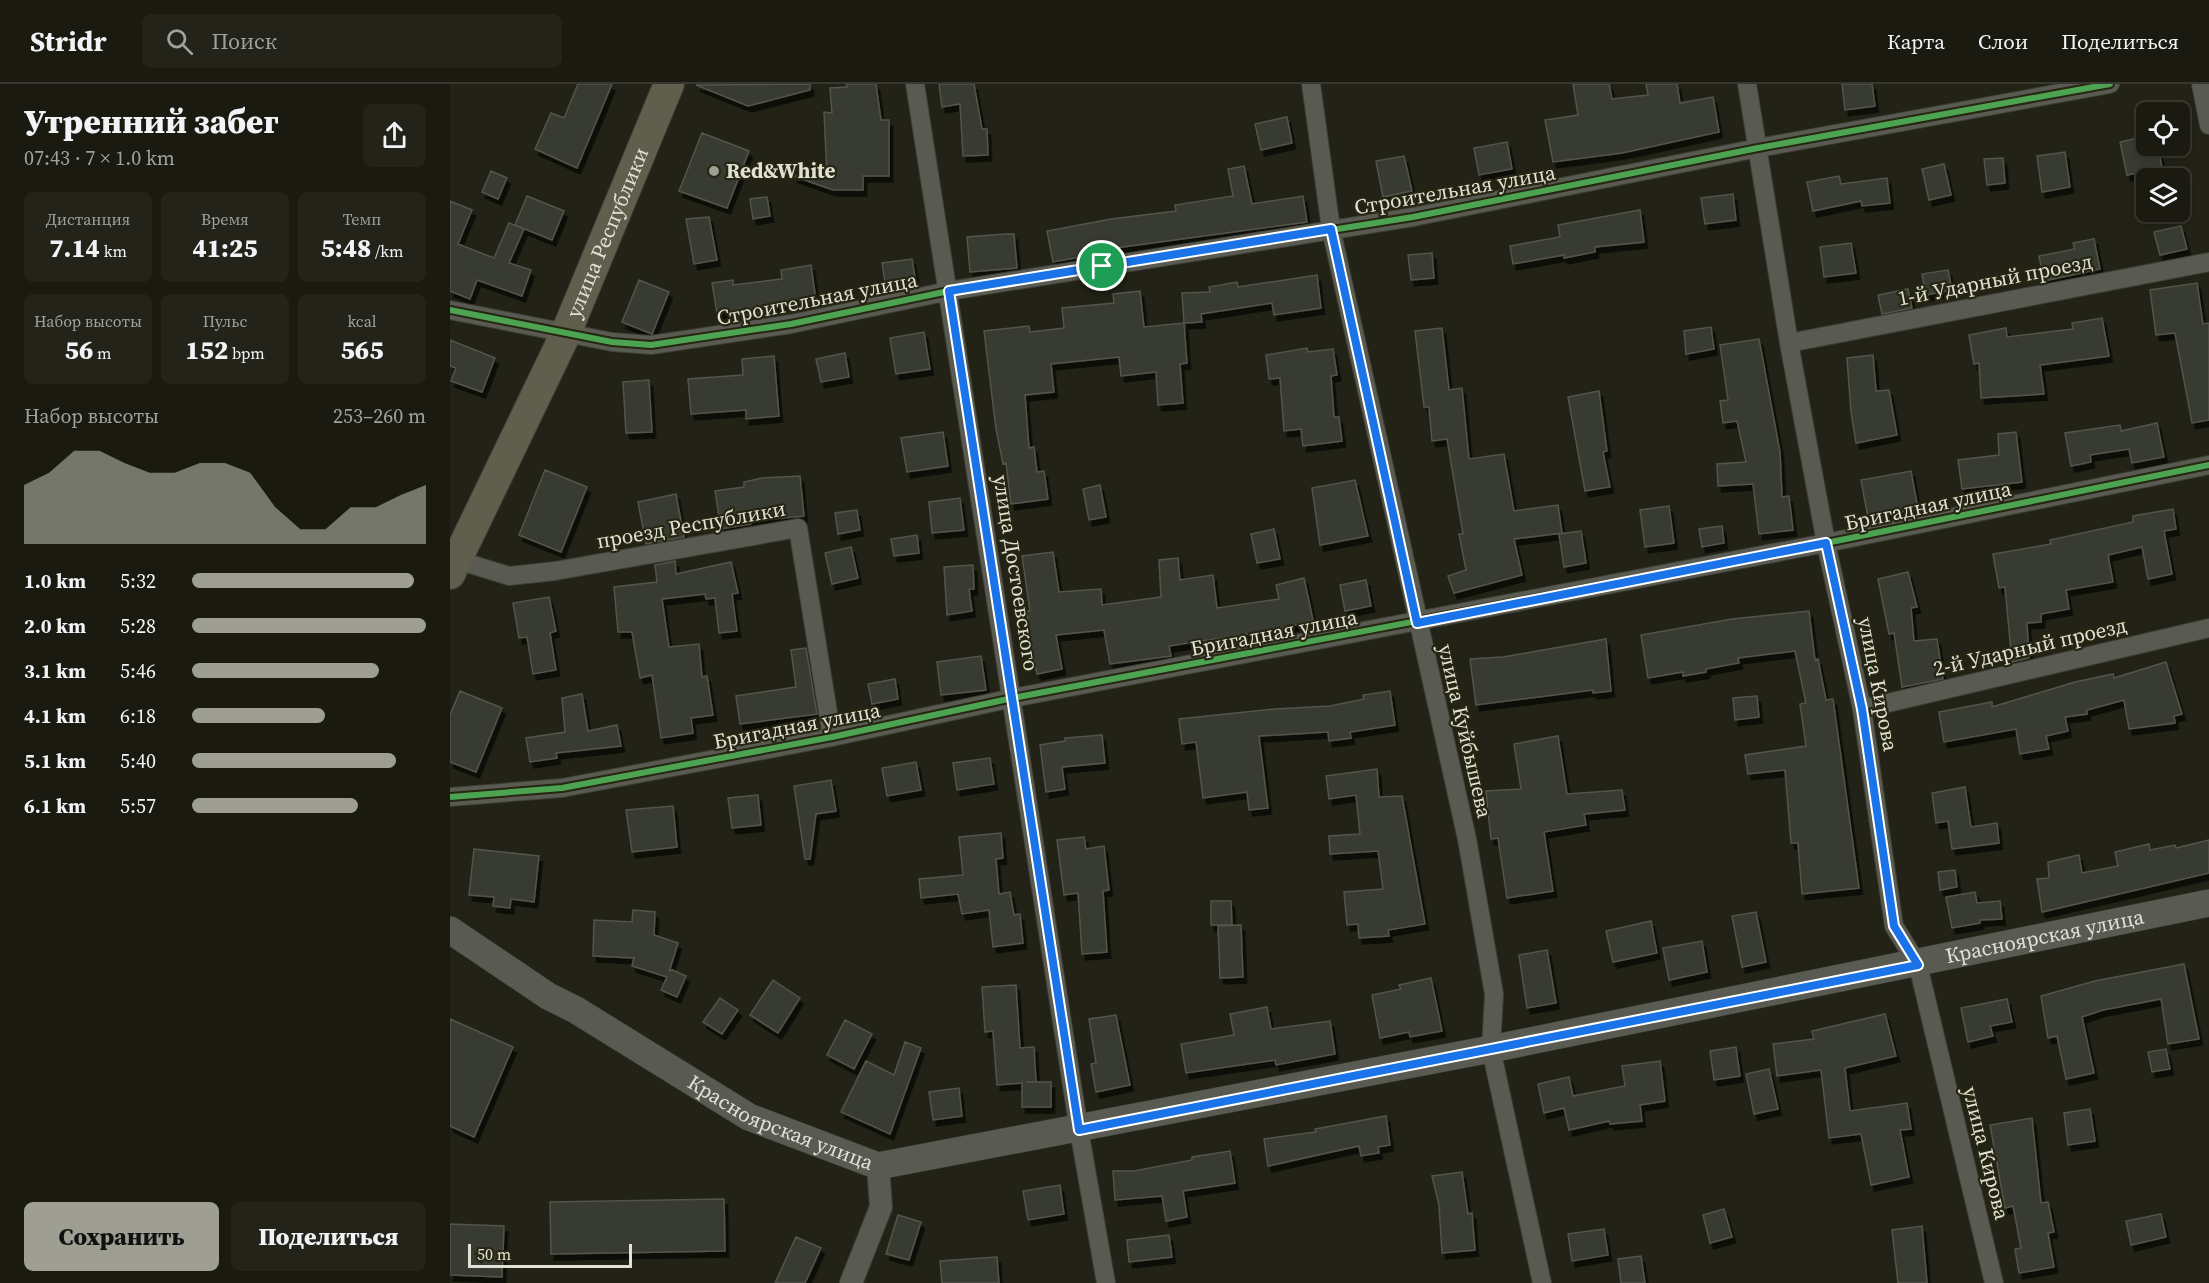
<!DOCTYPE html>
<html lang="ru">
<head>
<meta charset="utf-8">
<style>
	body { margin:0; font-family:"Source Serif 4",serif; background:#232319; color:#f1f3f6; height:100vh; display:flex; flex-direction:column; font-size:22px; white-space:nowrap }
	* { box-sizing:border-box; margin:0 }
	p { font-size:20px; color:#9fa19f }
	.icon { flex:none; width:33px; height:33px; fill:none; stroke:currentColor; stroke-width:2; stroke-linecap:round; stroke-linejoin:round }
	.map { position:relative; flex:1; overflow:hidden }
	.panel { display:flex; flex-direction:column; background:#1a1a10; width:450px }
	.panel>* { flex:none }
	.controls { position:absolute; left:1686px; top:18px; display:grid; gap:12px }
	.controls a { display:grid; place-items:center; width:54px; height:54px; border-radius:9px; background:#1a1a10; box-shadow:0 3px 9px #0003,0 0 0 2px #383830; font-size:30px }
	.scale { position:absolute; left:18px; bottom:15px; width:164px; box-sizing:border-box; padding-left:6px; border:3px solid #e1e2d5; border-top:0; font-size:16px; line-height:21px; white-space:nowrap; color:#e1e2d5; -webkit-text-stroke:4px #262612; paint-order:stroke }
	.pin { position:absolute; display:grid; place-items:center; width:51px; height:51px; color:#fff; margin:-26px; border:3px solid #fff; border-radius:50%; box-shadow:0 2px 6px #0007 }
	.round { display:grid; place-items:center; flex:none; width:63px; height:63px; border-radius:9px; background:#232319 }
	.summary { display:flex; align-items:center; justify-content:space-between; height:102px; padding:0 24px }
	h1 { font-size:33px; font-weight:800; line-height:45px }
	.metrics { display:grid; grid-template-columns:repeat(3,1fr); gap:9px; height:102px; padding:6px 24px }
	.metrics div { display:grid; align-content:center; border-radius:9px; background:#232319; text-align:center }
	.metrics b { font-size:26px; font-weight:800 }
	.metrics small { font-size:16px; font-weight:400 }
	.metrics p { font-size:16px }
	.chart { height:168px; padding:12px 24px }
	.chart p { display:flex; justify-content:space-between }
	.chart svg { width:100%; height:108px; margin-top:6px; fill:#9e9f92; opacity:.7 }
	.action { display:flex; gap:12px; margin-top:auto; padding:12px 24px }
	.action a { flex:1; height:69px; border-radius:9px; background:#9e9f92; color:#111; font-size:24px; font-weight:800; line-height:69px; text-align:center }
	.action a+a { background:#232319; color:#f1f3f6 }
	ul { padding:0 24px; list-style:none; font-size:20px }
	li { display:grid; grid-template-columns:96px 72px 1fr; align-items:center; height:45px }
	li i { height:15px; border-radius:8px; background:#9e9f92 }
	header { display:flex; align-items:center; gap:36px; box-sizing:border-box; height:84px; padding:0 30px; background:#1a1a10; border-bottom:2px solid #383830 }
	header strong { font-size:28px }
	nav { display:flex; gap:33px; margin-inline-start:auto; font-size:21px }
	.search { width:420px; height:54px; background:#232319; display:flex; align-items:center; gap:15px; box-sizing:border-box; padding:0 21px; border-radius:9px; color:#9fa19f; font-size:22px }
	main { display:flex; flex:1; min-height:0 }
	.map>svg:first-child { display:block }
	.building { fill:#383a31; stroke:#53554c; stroke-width:1.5; filter:url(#shadow) }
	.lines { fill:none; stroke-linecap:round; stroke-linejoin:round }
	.minor-casing { stroke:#3e3e35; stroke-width:20 }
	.tertiary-casing { stroke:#3e3e35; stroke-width:24 }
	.secondary-casing { stroke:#3e3e35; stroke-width:28 }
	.primary-casing { stroke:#3e3e35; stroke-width:32 }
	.minor { stroke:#595a51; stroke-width:18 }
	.tertiary { stroke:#595a51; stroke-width:22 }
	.secondary { stroke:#595a51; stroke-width:27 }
	.primary { stroke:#605e4d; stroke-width:30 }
	.cycleway-casing { stroke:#262612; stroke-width:10 }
	.cycleway { stroke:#4ca352; stroke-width:6 }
	.route-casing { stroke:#fff; stroke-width:12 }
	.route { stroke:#1a73e8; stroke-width:8 }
	.poi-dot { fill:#9e9f92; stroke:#262612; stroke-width:2 }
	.labels { text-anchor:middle; stroke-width:4.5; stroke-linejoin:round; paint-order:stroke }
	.poi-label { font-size:21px; font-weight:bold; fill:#e1e2d5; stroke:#262612; text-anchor:start }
	.street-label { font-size:21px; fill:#e1e2d5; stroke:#262612 }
</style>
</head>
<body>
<header>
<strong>Stridr</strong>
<div class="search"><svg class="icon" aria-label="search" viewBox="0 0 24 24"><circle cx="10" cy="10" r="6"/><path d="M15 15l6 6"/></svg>Поиск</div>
<nav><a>Карта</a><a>Слои</a><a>Поделиться</a></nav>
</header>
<main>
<section class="panel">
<div class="summary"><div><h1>Утренний забег</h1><p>07:43 · 7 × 1.0 km</p></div><a class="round"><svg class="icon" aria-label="share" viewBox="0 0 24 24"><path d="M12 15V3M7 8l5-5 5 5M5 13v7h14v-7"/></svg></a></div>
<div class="metrics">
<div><p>Дистанция</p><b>7.14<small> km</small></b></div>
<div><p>Время</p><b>41:25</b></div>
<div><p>Темп</p><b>5:48<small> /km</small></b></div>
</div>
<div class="metrics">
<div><p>Набор высоты</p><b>56<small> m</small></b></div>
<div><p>Пульс</p><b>152<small> bpm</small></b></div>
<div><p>kcal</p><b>565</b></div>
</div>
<div class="chart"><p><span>Набор высоты</span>253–260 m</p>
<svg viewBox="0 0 160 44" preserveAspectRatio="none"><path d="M0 44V20L10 15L20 6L30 6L40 11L50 15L60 15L70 11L80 11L90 15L100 29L110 38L120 38L130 29L140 29L150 24L160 20V44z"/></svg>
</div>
<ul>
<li><b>1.0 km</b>5:32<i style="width:95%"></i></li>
<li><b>2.0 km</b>5:28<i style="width:100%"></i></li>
<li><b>3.1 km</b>5:46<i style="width:80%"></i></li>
<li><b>4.1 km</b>6:18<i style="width:57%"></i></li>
<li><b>5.1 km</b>5:40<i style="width:87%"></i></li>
<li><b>6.1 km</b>5:57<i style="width:71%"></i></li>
</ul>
<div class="action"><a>Сохранить</a><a>Поделиться</a></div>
</section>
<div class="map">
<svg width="1759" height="1199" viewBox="0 0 1759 1199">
	<defs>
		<filter id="shadow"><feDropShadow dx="3.5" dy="6" stdDeviation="0" flood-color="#0009"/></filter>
	</defs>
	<rect width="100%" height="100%" fill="#222216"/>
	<path class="building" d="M128,0h34l-35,84 -42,-19 16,-36 13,5z
		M360,0v6l-62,16 -52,-21z
		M396,0h30l5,36h8v56h-26v14h-30l-40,-14 34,-2 -3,-62 8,1 -2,-25 17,-1z
		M489,0h35l8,45h5l1,26 -25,1 -3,-52 -18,3z
		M1123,0h36l3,15 36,-4 -2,-11h31l3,19 33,-6 6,35 -97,21 -69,9 -8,-42 33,-5z
		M1392,0h30l3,22 -30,4z
		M837,33l5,26 -31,7 -6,-26z
		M252,49l47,18 -22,57 -48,-17z
		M1696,52v10h12l4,22 -35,7 -7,-33z
		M1057,58l5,27 -33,6 -5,-27z
		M1615,68l5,35 -28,5 -5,-36z
		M954,72l8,35 -29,6 -7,-36z
		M1553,74l2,25 -18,2 -3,-26z
		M1494,80l7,31 -22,5 -7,-31z
		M794,82l8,38 51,-8 4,26 -221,30 1,4 -34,6 -6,-31 64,-12 65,-8 -1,-6 58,-9 -5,-27z
		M41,87l16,7 -9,21 -16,-7z
		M1389,92l2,8 46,-6 3,25 -28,3 -1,-5 -48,10 -6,-29z
		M1283,110l3,26 -31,4 -4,-26z
		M77,112l37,15 -12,29 -37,-15z
		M317,113l3,19 -17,3 -3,-20z
		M0,117l22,9 -14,34 36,14 15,-35 15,6 -15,34 22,7 -9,26 -45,-16 -7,19 -20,-8z
		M1190,126l4,32 -49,5v5l-31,6v-3l-51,9 -3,-18 50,-9 -2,-12z
		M259,133l8,43 -23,4 -8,-45z
		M1731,142l6,23 -27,6 -6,-23z
		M556,150h8l3,34 -47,4 -3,-35z
		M1644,155l6,30 -56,12 -5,-25 36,-7 -2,-6z
		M1401,159l5,30 -32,4 -4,-30z
		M982,169l2,25 -23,2 -3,-25z
		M462,175l4,24 -30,5 -4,-25z
		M361,181l5,35 -45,7 1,5 -29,4 -1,-7 -25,4 -5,-30 21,-3v5l49,-6 -1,-9z
		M1498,186l4,20 -26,5 -4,-21z
		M867,191l4,33 -47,7 -2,-12 -71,11 1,8 -18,1 -2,-30 28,-1 -1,-5 28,-5 1,5z
		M189,196l30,12 -17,42 -30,-12z
		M1747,199l6,41 6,-1v97l-17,3 -17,-90 -19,2 -6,-45z
		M1458,205l4,19 -30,6 -4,-19z
		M690,207l4,36 40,-4 3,40 -7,1 3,39 -25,2 -2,-33 -35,4 -2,-19 -68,7 3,28 -29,3 4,53 5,-1 3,25 7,-1 4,28 -37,5 -5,-41 -3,1 -7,-35 -12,-98 45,-5 1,6 34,-4 -2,-20 52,-5 -1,-9z
		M1652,234l7,38 -69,9 4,29 -63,4 -2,-35 -5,1 -5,-29 37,-7 1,9 66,-8 -1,-6z
		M1261,243l3,22 -28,5 -2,-23z
		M992,244l7,62 13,-2 7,71 35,-5 10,57 44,-6 4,28 -48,6 8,36 -68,18 -6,-17 18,-6 -7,-36h4l-16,-95 -15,2 -3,-34h-5l-9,-76z
		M474,248l6,37 -34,5 -6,-36z
		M1309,255l21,113 2,45 7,-1 4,34 -34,4 -6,-50 -35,2 -1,-22 29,-2 -9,-41 -14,2 -3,-22 8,-1 -8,-55z
		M0,256l45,18 -13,34 -31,-11 5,-13 -6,-2z
		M857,264l1,4 25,-3 4,26 -6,1 3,41h5l3,24 -39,5 -2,-17 -17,2 -4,-53 -11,1 -3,-24z
		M395,269l4,24 -28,5 -5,-23z
		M1423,271l3,36 13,-1 8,45 -41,8 -5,-31 -4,-54z
		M324,272l5,60 -33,3v-9l-55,4 -3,-35 55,-4 -1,-16z
		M199,296l3,52 -26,1 -3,-51z
		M1149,307l8,60 -4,1 7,35 -25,4 -17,-94z
		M1707,339l7,34 -32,6 -3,-14 -39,6 1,7 -20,4 -6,-33 55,-8 1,6z
		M493,348l5,34 -41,6 -6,-34z
		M1566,348l6,50 -60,7 -4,-29 41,-5 -1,-21z
		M95,386l42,17 -26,65 -42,-17z
		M1461,387l7,38 -50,9 -7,-38z
		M350,392l4,40 -54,5 1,3 -30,5 -6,-38 29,-4v-5l18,-4z
		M905,396l13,56 -48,9 -8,-57z
		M650,401l6,32 -17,3 -6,-31z
		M226,410l8,43 -38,7 -8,-42z
		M510,414l4,32 -32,3 -3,-31z
		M1219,422l5,37 -29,4 -5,-37z
		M1723,425l3,20 -12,2 8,43 -24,5 -6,-32 -34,8 5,27 -47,8 3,19 -28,5v8l-14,1 2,35 -17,4 -7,-75 -6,1 -6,-34 58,-10 -1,-4 83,-18v-6z
		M407,426l3,20 -22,4 -3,-21z
		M1272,442l2,17 -22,4 -3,-18z
		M824,445l6,30 -23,4 -6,-29z
		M1131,447l5,32 -22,4 -5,-33z
		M467,451l2,18 -25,3 -3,-17z
		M401,463l7,31 -26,6 -7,-31z
		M603,468l6,40 42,-3 1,16 59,-8 -2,-37 19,-2 2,22 33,-5 4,33 62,-9 -3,-14 28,-7 9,42 -33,9 -111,17 2,10 -61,8 -6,-34 -48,5 6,34 -25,5 -8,-39 -2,-24h3l-8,-55z
		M225,477l1,13 55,-12 7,31 -6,1 5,37 -18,2 -4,-35 -9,1 -1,-5 -43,5 7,48 30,-3 3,33 5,-1 6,39 -22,3 2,15 -32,5 -9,-63 -12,3 -8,-46h-14l-4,-45 43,-5 -2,-17z
		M523,481l1,24h-5l3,22 -25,4 -3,-48z
		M1458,488l9,35 -6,1 3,33 23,-2 6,40 -41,8 -8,-54 -5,1 -11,-55z
		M916,496l5,26 -26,5 -5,-26z
		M99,513l7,34 -6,2 6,37 -23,4 -6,-37 -8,1 -6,-35z
		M1359,527l6,49 3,-1 8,41 7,-1 26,189 -57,6 -4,-51h-7l-6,-73 -37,4 -3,-19 61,-9 -6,-42 6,-1 -11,-52 -57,7 1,5 -33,6v3l-23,4v-4l-35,6 -7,-43 91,-16z
		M1156,555l5,52 -18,2v-3l-117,15 -6,-46 33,-2z
		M356,564l11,66 -77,10 -4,-28 60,-9 -5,-37z
		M531,572l5,34 -45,5 -4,-33z
		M1716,578l16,52 -8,2 1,7 -46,6 -5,-29 -37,10v4l-22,3 3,14 -22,5 3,13 -29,5 -4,-25 -72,13 -5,-30 53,-10v5l83,-25 38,-8 1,4z
		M445,595l3,20 -26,5 -4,-20z
		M10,607l42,17 -26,64 -26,-10v-47z
		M940,607l5,34 -45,7 1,6 -22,3 -1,-9 -69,4 9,72 -19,2 -2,-18 -44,6 -7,-56 -14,2 -3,-25 96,-10 55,-3 34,-7 -1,-4z
		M132,610l6,37 29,-6 4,21 -65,7 1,5 -27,4 -4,-24 39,-6 -3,-34z
		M1307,612l2,21 -24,3 -2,-22z
		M652,651l3,28 -43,4 3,22 -19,3 -6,-47 25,-4v-3z
		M1108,652l9,58 55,-4 3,20 -41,4 2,11 -42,7 9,59 -46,7 -9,-60 -7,1 -5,-48 35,-2 -7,-45z
		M540,674l4,26 -37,6 -4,-27z
		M466,678l5,28 -34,6 -5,-28z
		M927,685l2,28 23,-1 23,128 -37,6 1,6 -30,2 -1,-14 -11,1 -3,-33 39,-3 -5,-38 -48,3 -1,-18 31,-2 -4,-39 -27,4 -3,-23z
		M381,696l5,31 -20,3 -6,45h-5l-11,-73z
		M1515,703l6,40 26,-4 2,20 -47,6 -4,-28 -12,2 -4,-30z
		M308,711l3,30 -29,3 -4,-30z
		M223,722l4,41 -45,5 -6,-42z
		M551,749l2,25 -7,1 3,35 11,-2 4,23 6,-1 3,29 -30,4 -4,-37 -27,4 -4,-20 -37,4 -2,-19 44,-4 -4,-38z
		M634,753l2,12 18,-3 5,44 -6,1 4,61 -25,2 -4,-61 -14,2 -7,-55z
		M1759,756v33l-167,39 -5,-33 12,-1 -1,-16 31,-7 3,18 36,-7 -3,-14 34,-8 1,6 25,-5 1,3z
		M24,765l65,7 -5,46 -23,-3 -1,9 -17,-2 1,-9 -25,-2z
		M1505,786l2,17 -17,3 -2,-18z
		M1525,808l2,11 23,-2 2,18 -22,1v3l-28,5 -6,-31z
		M761,817h20l1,24h-21z
		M183,826l22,2 -1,23 24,8 -9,29 1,-3 16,7 -9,21 -16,-7 6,-13 -35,-11 2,-8 -41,-2 1,-36 38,2z
		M1306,828l10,50 -24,5 -10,-51z
		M1201,837l6,32 -44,9 -7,-31z
		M791,841l2,52 -23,1 -2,-52z
		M1252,857l5,31 -38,8 -6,-32z
		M1097,866l9,53 -29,5 -8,-53z
		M1734,880l15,75 -31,5 -7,-45 -58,11 -21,7 12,56 -28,6 -9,-43 -9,2 -7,-42 54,-15z
		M981,894l11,53 -32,6 -1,-5 -29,6 -8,-43 29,-6 -2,-4z
		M323,896l27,18 -22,35 -28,-18z
		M566,901l4,63 14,-1 2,35h-10h25v25h-29v-24l-25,2 -4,-54 -8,1 -3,-45z
		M270,914l18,12 -16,24 -19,-12z
		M1557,915l5,23 -22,4 3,10 -25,6 -7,-34z
		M817,923l4,22 59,-8 5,33 -59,11 -1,-5 -89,13 -5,-29 53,-9 -4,-21z
		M1435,930l11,42 -51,12 5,43 57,-8 4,26 -11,1 9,47 -38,8 -10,-51 -32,4 -8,-68 -44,6 -4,-32 41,-5 -2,-8z
		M666,931l14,70 -34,7 -5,-28 5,-1 -7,-44z
		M0,935l63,28 -39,90 -24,-11z
		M395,936l27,14 -18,35 -27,-14z
		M455,958l16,6 -31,86 -49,-22 25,-51 28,14z
		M1286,963l4,29 -26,4 -4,-29z
		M1716,965l4,20 -18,3 -4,-20z
		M1210,977l5,40 -25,4 2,16 -32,3 -1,-3 -40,9 -5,-22 -20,5 -6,-29 31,-7 4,19 52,-10 -3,-20z
		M1319,985l9,40 -24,5 -8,-40z
		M509,1004l3,28 -29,4 -4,-28z
		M1640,1025l5,32 -27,4 -4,-32z
		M936,1032l4,29 -12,2 1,6 -18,3 -2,-10 -91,20 -4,-27 52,-7 -1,-3z
		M1582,1034l9,85 7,-1 6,30 -6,1 6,34 -35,6 -4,-24 6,-1 -8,-42 -8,2 -15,-83z
		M780,1067l5,32 -52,8 4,26 -21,4 -4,-25 -47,4 -2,-29h21l58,-11v-3z
		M1012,1088l6,42 4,-1 3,37 -33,3 -3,-48 -7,-29z
		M610,1101l4,29 -36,6 -5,-29z
		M274,1115l1,52 -174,3 -1,-52z
		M1274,1125l8,28 -22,6 -7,-28z
		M1711,1130l5,23 -35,8 -5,-24z
		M448,1131l23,7 -12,38 -23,-6z
		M0,1140l54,2 -2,51 -52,-2z
		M1472,1142l5,57h-29l-6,-53z
		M1154,1145l4,26 -36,6 -4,-27z
		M719,1151l3,22 -43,5 -2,-22z
		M346,1153l25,11 -16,35h-30z
		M1191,1172l4,27h-24l-3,-24z
		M547,1173l2,26h-57l-2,-22z"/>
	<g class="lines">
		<defs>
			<path id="minor" d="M465,0l164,1046 27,153
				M861,0l20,145 136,610 27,155 -3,55 51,234
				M1297,0l42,259 37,200 36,166 32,217 24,39 76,318
				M1751,0l8,41
				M0,226l162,32 39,3 140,-21 158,-33 464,-74 345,-69 352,-64
				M1339,259l420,-81
				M7,476l52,16 46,-5 243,-43 34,209
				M1412,625l347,-81
				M0,713l112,-9 270,-51 181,-39 813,-155 383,-78"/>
			<path id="tertiary" d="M401,1199l30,-76 -3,-41"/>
			<g id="secondary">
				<path id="s1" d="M0,846l98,66 28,14 173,107 129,49 613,-117 718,-146"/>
			</g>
			<g id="primary">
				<path id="s2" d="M0,490l116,-241 103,-249"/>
			</g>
		</defs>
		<use href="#minor" class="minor-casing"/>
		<use href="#tertiary" class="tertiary-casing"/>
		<use href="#secondary" class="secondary-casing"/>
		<use href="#primary" class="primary-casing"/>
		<use href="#minor" class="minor"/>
		<use href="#tertiary" class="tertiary"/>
		<use href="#secondary" class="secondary"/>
		<use href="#primary" class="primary"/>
		<defs>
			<path id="cycleway" d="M0,226l162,32 39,3 140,-21 158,-33 464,-74 345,-69 352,-64
				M0,713l112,-9 270,-51 181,-39 813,-155 383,-78"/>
		</defs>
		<use href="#cycleway" class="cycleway-casing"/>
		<use href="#cycleway" class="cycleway"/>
	</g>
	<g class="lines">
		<defs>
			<path id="route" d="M881,145l86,394 409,-80 36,166 32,217 24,39 -839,165 -130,-839z"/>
		</defs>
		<use href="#route" class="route-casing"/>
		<use href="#route" class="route"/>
	</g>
	<circle class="poi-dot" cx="264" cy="87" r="6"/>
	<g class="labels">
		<g class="poi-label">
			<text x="276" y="94">Red&amp;White</text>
		</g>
		<g class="street-label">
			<text transform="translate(1005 106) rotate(-10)" y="7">Строительная улица</text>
			<text dy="7" stroke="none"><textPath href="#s2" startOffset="376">улица Республики</textPath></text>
			<text transform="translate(1545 196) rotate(-11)" y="7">1-й Ударный проезд</text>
			<text transform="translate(367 215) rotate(-11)" y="7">Строительная улица</text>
			<text transform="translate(1478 422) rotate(-12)" y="7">Бригадная улица</text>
			<text transform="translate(241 441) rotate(-10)" y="7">проезд Республики</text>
			<text transform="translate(566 489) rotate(81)" y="7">улица Достоевского</text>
			<text transform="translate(824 549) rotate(-11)" y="7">Бригадная улица</text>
			<text transform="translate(1580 563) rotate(-13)" y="7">2-й Ударный проезд</text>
			<text transform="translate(1428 600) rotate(79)" y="7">улица Кирова</text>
			<text transform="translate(347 642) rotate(-11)" y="7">Бригадная улица</text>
			<text transform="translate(1015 647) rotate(77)" y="7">улица Куйбышева</text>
			<text dy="7" stroke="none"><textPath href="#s1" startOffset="1680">Красноярская улица</textPath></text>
			<text dy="7" stroke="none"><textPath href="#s1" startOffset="384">Красноярская улица</textPath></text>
			<text transform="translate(1536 1069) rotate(76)" y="7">улица Кирова</text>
		</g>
	</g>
</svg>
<div class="controls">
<a><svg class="icon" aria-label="locate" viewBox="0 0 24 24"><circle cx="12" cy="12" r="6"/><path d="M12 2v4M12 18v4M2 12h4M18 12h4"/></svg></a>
<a><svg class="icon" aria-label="layers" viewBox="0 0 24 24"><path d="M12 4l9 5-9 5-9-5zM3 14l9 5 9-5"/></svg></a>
</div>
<div class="scale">50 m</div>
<div class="pin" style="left:652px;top:182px;background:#1e9e55"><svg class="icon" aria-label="arrive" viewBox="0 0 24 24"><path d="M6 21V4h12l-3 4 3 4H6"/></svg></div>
</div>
</main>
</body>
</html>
